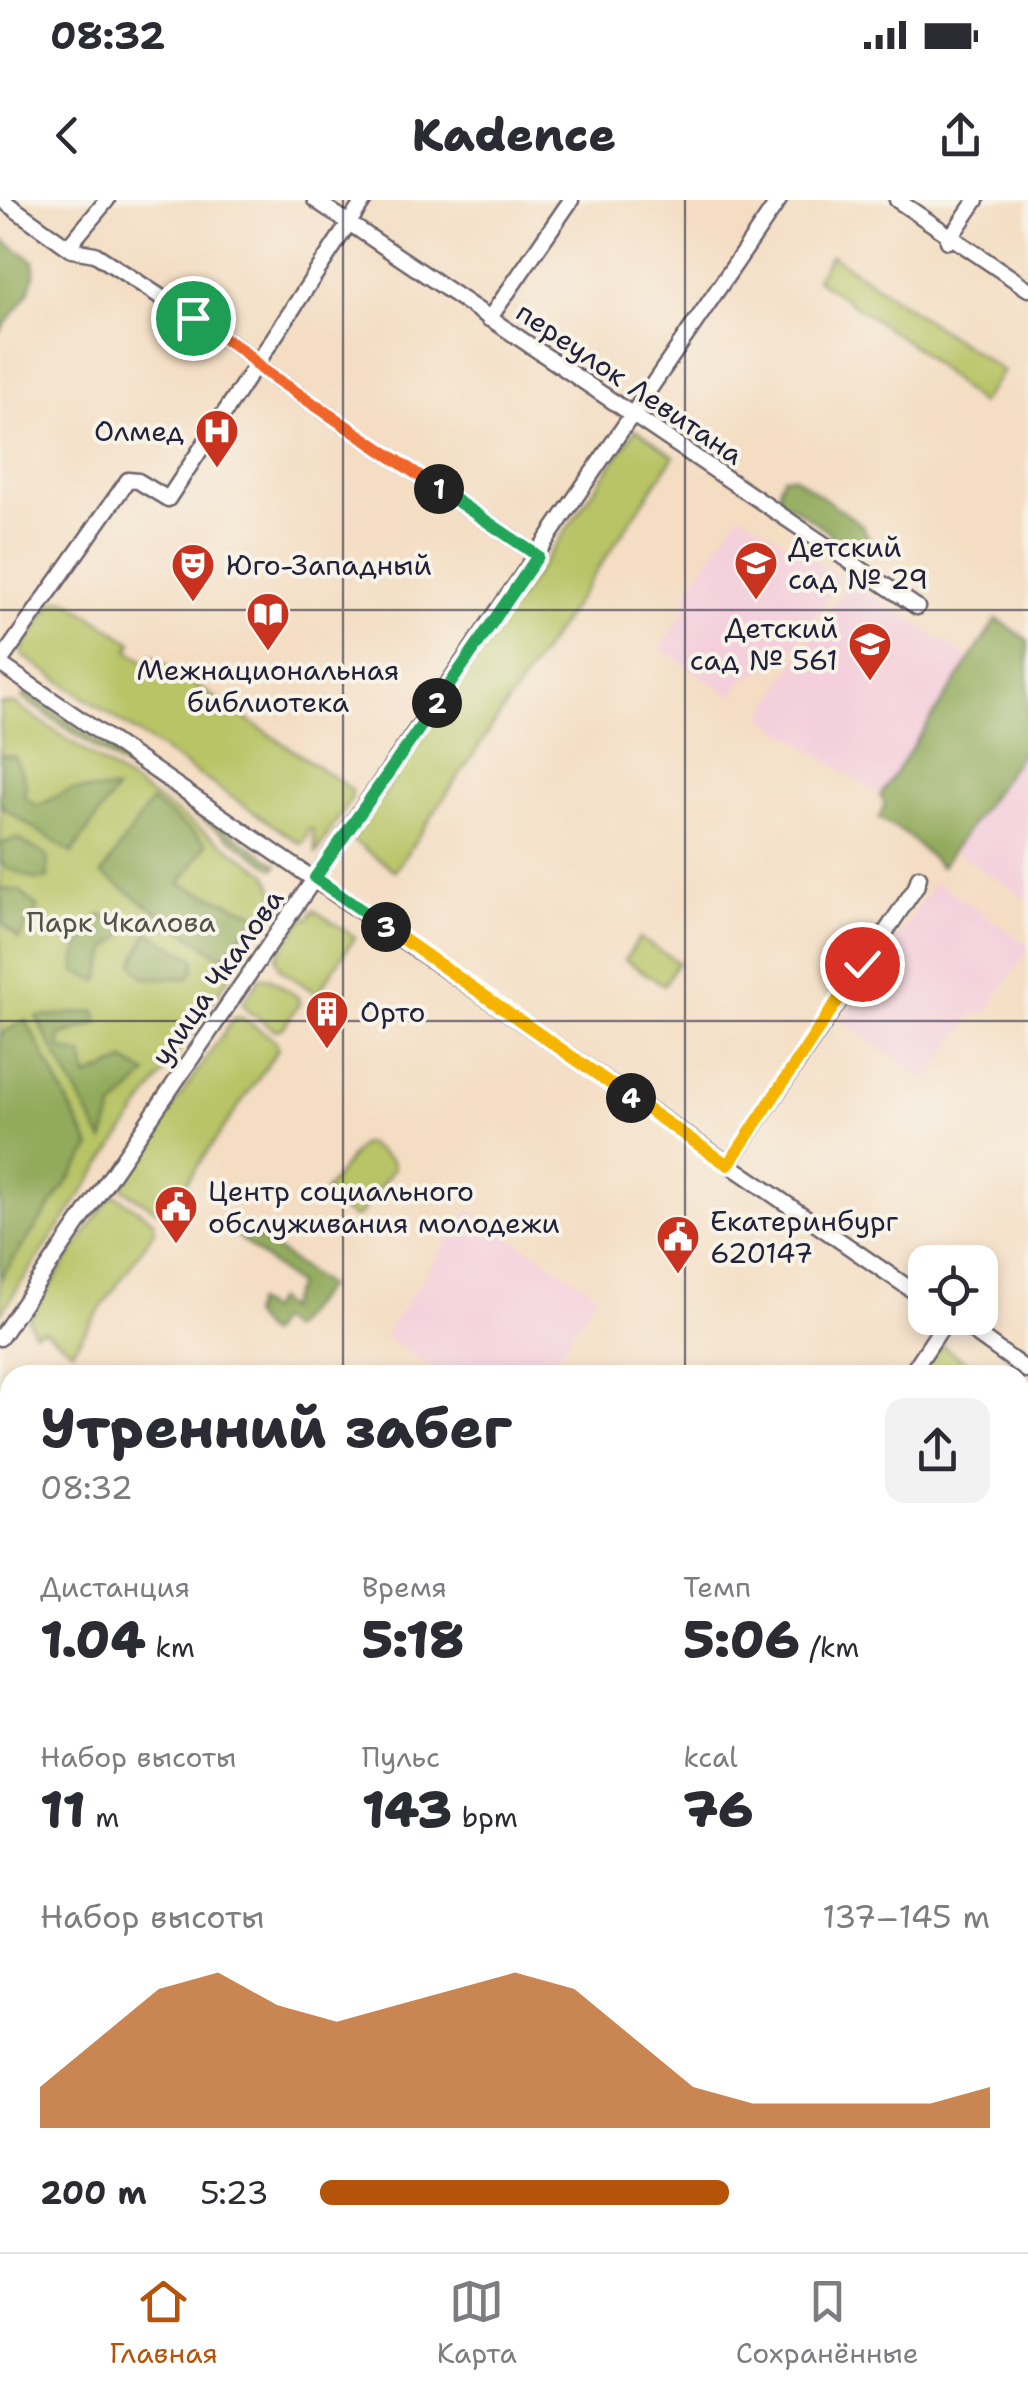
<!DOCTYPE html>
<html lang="ru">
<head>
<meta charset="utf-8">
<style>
	body { margin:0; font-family:"Shantell Sans",sans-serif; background:#f2f2f3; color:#2b2b33; height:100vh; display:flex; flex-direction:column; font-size:38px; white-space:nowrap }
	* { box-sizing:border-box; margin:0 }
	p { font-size:32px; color:#7c7c81 }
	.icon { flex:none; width:55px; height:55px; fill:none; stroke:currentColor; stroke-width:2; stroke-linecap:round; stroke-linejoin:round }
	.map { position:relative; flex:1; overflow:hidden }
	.panel { position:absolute; left:0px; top:1165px; width:1030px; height:888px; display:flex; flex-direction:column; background:#fff; border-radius:30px 30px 0 0; box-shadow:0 5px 15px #0003 }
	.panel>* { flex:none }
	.controls { position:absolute; left:908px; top:1045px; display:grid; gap:20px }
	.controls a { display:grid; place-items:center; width:90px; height:90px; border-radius:20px; background:#fff; box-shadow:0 5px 15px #0003; font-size:50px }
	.pin { position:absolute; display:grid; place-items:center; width:85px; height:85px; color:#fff; margin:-42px; border:5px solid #fff; border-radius:50%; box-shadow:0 2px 10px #0007 }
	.km { position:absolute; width:50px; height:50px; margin:-25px; border-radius:50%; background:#222; color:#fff; font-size:28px; line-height:50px; text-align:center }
	.round { display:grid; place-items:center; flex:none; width:105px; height:105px; border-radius:20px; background:#f2f2f3 }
	.summary { display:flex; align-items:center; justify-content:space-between; height:170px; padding:0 40px }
	h1 { font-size:55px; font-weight:800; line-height:75px }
	.figures { display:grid; grid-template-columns:repeat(3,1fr); gap:15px; height:170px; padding:10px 40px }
	.figures div { display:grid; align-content:center }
	.figures b { font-size:50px; font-weight:800 }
	.figures small { font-size:28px; font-weight:400 }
	.figures p { font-size:28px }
	.chart { height:280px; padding:20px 40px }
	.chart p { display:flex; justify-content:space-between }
	.chart svg { width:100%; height:180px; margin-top:10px; fill:#b45309; opacity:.7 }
	ul { padding:0 40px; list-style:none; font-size:32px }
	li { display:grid; grid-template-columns:160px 120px 1fr; align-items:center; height:75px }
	li i { height:25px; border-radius:12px; background:#b45309 }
	.status { display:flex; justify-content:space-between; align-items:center; height:70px; padding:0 50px; background:#fff; direction:ltr }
	.status svg { height:28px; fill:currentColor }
	header { display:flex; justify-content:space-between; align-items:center; height:130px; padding:0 40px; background:#fff; font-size:45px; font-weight:800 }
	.dock { display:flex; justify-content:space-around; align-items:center; height:140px; border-top:2px solid #e1e1e2; background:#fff; font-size:28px; color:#7c7c81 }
	.dock a { display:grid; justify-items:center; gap:5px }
	.dock .selected { color:#b45309 }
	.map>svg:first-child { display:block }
	.built { fill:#f4cfdc }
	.industrial { fill:#d0bdcc }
	.green { fill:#b8c466; stroke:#6d7350; stroke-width:2.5 }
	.forest { fill:#92aa5b; stroke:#5a664b; stroke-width:2.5 }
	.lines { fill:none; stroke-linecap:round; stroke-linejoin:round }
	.minor-casing { stroke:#6c636a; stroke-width:19 }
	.major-casing { stroke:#6c636a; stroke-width:22 }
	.minor { stroke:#fff; stroke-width:14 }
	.major { stroke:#f9bc8a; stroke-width:18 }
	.split-1-casing { stroke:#fff; stroke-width:20 }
	.split-2-casing { stroke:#fff; stroke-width:20 }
	.split-3-casing { stroke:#fff; stroke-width:20 }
	.split-4-casing { stroke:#fff; stroke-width:20 }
	.split-5-casing { stroke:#fff; stroke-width:20 }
	.split-1 { stroke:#f0652b; stroke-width:12 }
	.split-2 { stroke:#22a559; stroke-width:12 }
	.split-3 { stroke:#22a559; stroke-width:12 }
	.split-4 { stroke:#f5b400; stroke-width:12 }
	.split-5 { stroke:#f5b400; stroke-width:12 }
	.grid { fill:none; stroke:#22223b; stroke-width:2.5; stroke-opacity:0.55 }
	.labels { text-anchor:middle; stroke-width:8; stroke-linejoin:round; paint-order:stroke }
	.street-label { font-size:28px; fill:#22223b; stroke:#f7f3e8 }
	.poi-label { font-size:28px; fill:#22223b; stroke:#f7f3e8; text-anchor:start }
	.park-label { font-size:28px; fill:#4f5348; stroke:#f7f3e8 }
</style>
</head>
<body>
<div class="status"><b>08:32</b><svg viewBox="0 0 49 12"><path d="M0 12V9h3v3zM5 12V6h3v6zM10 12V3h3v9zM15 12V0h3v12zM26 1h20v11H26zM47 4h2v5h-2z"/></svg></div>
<header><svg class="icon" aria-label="back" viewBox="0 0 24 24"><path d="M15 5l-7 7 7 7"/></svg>Kadence<svg class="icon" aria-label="share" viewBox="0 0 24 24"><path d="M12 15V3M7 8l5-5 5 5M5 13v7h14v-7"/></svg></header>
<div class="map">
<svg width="1028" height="2052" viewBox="0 0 1028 2052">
	<rect width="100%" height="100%" fill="#f7f3e8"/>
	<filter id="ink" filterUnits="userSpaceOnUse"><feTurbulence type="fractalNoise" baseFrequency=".01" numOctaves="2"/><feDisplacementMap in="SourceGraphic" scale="20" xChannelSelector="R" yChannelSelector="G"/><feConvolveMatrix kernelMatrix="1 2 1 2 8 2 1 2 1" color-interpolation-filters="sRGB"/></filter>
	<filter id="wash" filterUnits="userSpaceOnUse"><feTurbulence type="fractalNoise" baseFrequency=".0048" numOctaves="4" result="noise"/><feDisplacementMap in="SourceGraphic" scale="40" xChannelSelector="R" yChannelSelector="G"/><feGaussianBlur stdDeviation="2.25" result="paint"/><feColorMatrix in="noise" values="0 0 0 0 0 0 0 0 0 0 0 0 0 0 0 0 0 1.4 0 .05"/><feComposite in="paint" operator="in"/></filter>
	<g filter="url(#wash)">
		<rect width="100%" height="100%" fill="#f4ddc2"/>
		<path class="built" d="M740,313l101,65 -53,79 -43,21 -13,18 -71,-47 25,-40v-16z
			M850,381l121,78 -91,137 -117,-79 31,-53z
			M1028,544v156l-74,-49z
			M935,682l71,47 22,16v5l-45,66 -8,-5 -47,69 -87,-59z
			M469,1009l128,85 -53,81h-101l-59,-39z
			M1028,1544v135l-8,-5v-119z"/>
		<path class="industrial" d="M10,1564v159l-10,12v-157z
			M13,2042l173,1 14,9h-195z"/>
		<path class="green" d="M831,55l172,116 -23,33 -64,-56 -100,-69z
			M636,229l38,27 -279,415 -43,-31z
			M67,400l65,43 -4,7 19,13 5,-7 199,133 1,8 -36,56 -4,-24 -5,1v7l-6,7 -279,-189 1,-8 31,-46z
			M0,504h15l251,169 12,25 -45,64 -3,14 -230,338z
			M314,710l41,27 -38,57 -37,-25 -4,-12 26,-37 7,-2z
			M639,738l39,24 -14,23 -39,-25z
			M260,778h9l29,19 1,7 -16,24 -8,2 -27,-19 -5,-8z
			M241,817l34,23 3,9 -112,163h-7l-36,-23 -1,-8 112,-163z
			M366,943l26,18 2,7 -35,48 -7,1 -27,-19v-7l35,-46z
			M117,996l37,25 1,9 -83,120 -29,-21 -9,3 -6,-13 81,-121z
			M941,1145l45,30h-67z
			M1020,1198l8,5v267l-8,-5z"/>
		<path class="forest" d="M0,38l34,23c5,28 -19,49 -34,70z
			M793,276l68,48 11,20 -4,8 -20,4 -18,-13 1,-10 -41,-28 -11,-2v-16l4,-10z
			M997,419l31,21v104l-87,123 -34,-32 -28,-17 6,-15 -5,-7z
			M26,493l252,172 -3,4 -253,-171z
			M0,555l15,2 11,27 -2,13 13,9 33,-16h46l-44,63 -67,-44 -5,-8z
			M151,601l56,42 -27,41 80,31 -38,42 -120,-83z
			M17,638l30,18 1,22 -12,2 -35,-15 -1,-21z
			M0,689l20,2 18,17 -19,31 -15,-14z
			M100,715l25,6 -2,15 -14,11 -10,34 -24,-9 2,-20z
			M148,732l47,27 -1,11 -6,8h-43l-12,-14z
			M96,811l2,12 -38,13v13l22,6 5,22 38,-16 22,13 -34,35 -10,32 -67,-124z
			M26,820l65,128 -91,131v-239l2,-7z
			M241,1024l86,62 -37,44 -12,-10 -10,15 -17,-19 4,-14 14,8 7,-11 10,10 11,-24 -60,-49z"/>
	</g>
	<g filter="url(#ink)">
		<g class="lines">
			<defs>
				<path id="minor" d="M2,0l70,50 23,4 147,96 21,20 275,186
					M315,0l602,407
					M897,0l131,89
					M948,41l28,-41
					M68,47l39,-47
					M489,119l82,-119
					M0,462l128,-182 10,1 30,18 196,-299
					M0,464l925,635
					M728,965l188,-278 3,-10
					M954,1118l74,53
					M0,1138l779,-1138
					M910,1175l38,-57
					M0,1489l10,6
					M0,1750l10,6
					M425,2042l14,10"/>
				<path id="major" d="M0,1852l10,7
					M0,1881l10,7
					M234,2042l13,10
					M277,2042l14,10"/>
			</defs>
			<use href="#minor" class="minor-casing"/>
			<use href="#major" class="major-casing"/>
			<use href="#minor" class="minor"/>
			<use href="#major" class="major"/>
		</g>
	</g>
	<g class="lines" filter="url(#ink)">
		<defs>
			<path id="split-1" d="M193,118l49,32 21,20 176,119"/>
			<path id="split-2" d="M437,503l101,-147 -99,-67"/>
			<path id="split-3" d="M386,727l-71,-49 122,-175"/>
			<path id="split-4" d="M386,727l245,171"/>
			<path id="split-5" d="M631,898l97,67 134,-201"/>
		</defs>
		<use href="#split-1" class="split-1-casing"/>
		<use href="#split-2" class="split-2-casing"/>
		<use href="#split-3" class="split-3-casing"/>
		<use href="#split-4" class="split-4-casing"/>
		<use href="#split-5" class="split-5-casing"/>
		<use href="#split-1" class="split-1"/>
		<use href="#split-2" class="split-2"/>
		<use href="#split-3" class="split-3"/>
		<use href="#split-4" class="split-4"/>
		<use href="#split-5" class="split-5"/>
	</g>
	<path class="grid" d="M343,0v1175M685,0v1175M0,410h1028M0,821h1028M0,1231h10M1020,1231h8M0,1642h10M1020,1642h8M343,2042v10M685,2042v10"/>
	<defs>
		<symbol id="hospital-pin" viewBox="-11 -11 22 30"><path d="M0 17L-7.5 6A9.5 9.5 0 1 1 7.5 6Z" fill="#c8321e" stroke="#f7f3e8"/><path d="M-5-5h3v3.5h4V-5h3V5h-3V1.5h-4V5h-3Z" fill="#fff"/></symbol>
		<symbol id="school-pin" viewBox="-11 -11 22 30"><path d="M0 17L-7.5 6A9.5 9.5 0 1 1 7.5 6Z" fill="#c8321e" stroke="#f7f3e8"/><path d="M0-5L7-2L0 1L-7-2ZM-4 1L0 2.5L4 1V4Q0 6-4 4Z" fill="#fff"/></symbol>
		<symbol id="theatre-pin" viewBox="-11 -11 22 30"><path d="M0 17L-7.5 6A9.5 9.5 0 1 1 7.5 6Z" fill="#c8321e" stroke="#f7f3e8"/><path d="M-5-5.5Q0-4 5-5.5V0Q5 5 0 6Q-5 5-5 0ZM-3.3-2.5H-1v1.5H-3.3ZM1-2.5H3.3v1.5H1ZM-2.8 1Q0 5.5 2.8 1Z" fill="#fff"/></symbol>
		<symbol id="library-pin" viewBox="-11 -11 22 30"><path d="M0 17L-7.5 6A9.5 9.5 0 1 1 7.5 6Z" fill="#c8321e" stroke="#f7f3e8"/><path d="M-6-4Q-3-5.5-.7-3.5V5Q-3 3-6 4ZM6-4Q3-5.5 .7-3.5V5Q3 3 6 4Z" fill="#fff"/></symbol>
		<symbol id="building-pin" viewBox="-11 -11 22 30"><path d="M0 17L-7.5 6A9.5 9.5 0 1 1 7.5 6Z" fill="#c8321e" stroke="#f7f3e8"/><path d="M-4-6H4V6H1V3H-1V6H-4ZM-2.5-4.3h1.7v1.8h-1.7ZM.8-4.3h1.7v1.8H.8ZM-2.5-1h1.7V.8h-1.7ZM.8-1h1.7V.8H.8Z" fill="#fff"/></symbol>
		<symbol id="civic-pin" viewBox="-11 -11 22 30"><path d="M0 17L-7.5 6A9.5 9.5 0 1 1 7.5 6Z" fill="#c8321e" stroke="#f7f3e8"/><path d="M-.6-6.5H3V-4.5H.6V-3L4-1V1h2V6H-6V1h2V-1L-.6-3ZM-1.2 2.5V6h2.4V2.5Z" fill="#fff"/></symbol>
	</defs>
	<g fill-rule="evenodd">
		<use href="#hospital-pin" x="192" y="206" width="50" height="68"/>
		<use href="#school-pin" x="731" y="338" width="50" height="68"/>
		<use href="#theatre-pin" x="168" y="340" width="50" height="68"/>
		<use href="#library-pin" x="243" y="389" width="50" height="68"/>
		<use href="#school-pin" x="845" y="419" width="50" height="68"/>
		<use href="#building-pin" x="302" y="787" width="50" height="68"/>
		<use href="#civic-pin" x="151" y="982" width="50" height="68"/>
		<use href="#civic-pin" x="653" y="1012" width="50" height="68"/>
	</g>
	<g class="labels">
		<g class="street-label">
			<text transform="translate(630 183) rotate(34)" y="10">переулок Левитана</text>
			<text transform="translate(217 777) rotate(-55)" y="10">улица Чкалова</text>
		</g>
		<g class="poi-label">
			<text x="184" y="241" text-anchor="end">Олмед</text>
			<text x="788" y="357">Детский<tspan x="788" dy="32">сад № 29</tspan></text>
			<text x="226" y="375">Юго-Западный</text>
			<text x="838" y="438" text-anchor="end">Детский<tspan x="838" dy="32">сад № 561</tspan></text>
			<text x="268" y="480" text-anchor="middle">Межнациональная<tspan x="268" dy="32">библиотека</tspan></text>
			<text x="360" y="822">Орто</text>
			<text x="208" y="1001">Центр социального<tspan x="208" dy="32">обслуживания молодежи</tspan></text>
			<text x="710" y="1031">Екатеринбург<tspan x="710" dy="32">620147</tspan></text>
		</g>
		<g class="park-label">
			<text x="121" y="732">Парк Чкалова</text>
		</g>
	</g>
</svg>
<div class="controls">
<a><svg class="icon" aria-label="locate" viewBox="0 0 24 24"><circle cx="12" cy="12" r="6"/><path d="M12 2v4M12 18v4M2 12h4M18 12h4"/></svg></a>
</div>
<div class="pin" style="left:193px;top:118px;background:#1e9e55"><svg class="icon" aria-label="arrive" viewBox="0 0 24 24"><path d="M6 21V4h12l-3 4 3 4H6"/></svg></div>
<div class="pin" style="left:862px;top:764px;background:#d93025"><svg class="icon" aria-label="check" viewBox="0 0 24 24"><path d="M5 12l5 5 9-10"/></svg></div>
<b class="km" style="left:439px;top:289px">1</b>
<b class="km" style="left:437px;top:503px">2</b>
<b class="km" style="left:386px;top:727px">3</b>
<b class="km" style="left:631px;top:898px">4</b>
<section class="panel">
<div class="summary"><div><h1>Утренний забег</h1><p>08:32</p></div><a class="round"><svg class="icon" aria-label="share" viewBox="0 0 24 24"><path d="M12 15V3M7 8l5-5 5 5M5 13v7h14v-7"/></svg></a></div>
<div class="figures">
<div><p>Дистанция</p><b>1.04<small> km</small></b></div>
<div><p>Время</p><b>5:18</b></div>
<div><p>Темп</p><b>5:06<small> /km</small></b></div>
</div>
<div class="figures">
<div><p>Набор высоты</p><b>11<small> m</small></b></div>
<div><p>Пульс</p><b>143<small> bpm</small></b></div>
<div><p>kcal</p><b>76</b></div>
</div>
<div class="chart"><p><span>Набор высоты</span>137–145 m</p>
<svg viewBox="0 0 160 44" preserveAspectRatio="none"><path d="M0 44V34L10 22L20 10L30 6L40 14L50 18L60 14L70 10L80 6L90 10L100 22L110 34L120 38L130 38L140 38L150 38L160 34V44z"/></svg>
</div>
<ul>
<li><b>200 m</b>5:23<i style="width:61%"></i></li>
</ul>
</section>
</div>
<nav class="dock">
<a class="selected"><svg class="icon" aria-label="home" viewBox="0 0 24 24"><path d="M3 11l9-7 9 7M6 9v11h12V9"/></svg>Главная</a>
<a><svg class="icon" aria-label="map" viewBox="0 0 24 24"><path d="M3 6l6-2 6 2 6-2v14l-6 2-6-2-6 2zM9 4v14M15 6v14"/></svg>Карта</a>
<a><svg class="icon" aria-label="saved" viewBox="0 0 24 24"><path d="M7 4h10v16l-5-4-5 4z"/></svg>Сохранённые</a>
</nav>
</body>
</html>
